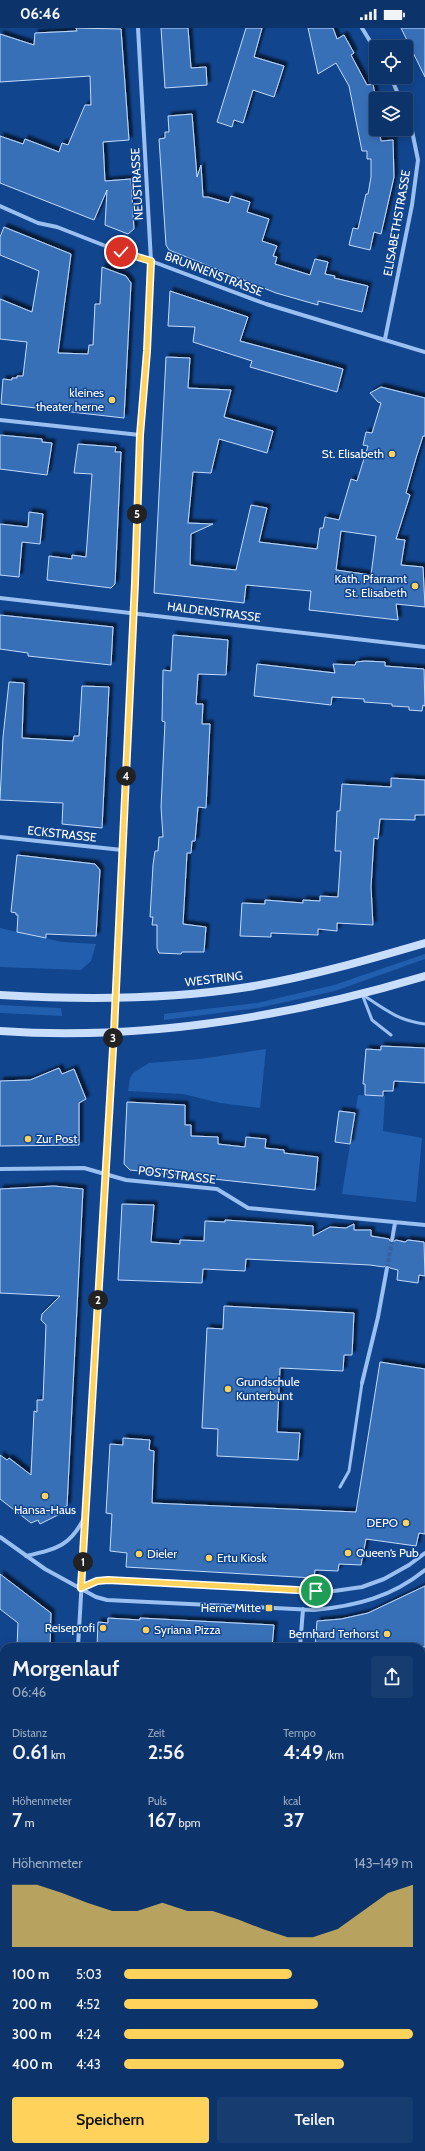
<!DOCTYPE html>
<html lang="de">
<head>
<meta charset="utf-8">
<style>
	body { margin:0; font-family:Cabin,sans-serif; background:#163c70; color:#f1f3f6; height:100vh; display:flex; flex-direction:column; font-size:15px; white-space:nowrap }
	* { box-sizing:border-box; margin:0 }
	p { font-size:13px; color:#9aaac1 }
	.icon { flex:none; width:22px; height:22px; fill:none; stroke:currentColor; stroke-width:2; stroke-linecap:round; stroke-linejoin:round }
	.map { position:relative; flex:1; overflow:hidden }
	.side { position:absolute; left:0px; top:1615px; width:425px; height:508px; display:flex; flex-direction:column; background:#0d346a; border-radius:12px 12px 0 0; box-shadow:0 2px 10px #0003,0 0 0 1px #2d4f7e }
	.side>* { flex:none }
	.fabs { position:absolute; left:369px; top:12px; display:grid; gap:8px }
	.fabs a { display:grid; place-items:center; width:44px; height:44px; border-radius:4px; background:#0d346a; box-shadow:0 2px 10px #0003,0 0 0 1px #2d4f7e; font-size:20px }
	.pin { position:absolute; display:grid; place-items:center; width:34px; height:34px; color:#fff; margin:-17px; border:2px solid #fff; border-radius:50%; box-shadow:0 1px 4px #0007 }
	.km { position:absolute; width:20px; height:20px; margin:-10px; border-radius:50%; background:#222; color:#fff; font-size:11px; line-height:20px; text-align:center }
	.round { display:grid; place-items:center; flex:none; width:42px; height:42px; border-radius:4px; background:#163c70 }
	.summary { display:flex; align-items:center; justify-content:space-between; height:68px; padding:0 12px }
	h1 { font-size:22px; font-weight:600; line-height:30px }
	.metrics { display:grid; grid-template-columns:repeat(3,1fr); gap:6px; height:68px; padding:4px 12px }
	.metrics div { display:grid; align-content:center }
	.metrics b { font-size:20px; font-weight:600 }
	.metrics small { font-size:11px; font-weight:400 }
	.metrics p { font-size:11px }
	.chart { height:112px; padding:8px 12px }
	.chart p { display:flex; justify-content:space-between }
	.chart svg { width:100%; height:72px; margin-top:4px; fill:#ffd35b; opacity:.7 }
	.button { display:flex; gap:8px; margin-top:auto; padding:8px 12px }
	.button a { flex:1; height:46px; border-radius:4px; background:#ffd35b; color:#111; font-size:16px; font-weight:600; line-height:46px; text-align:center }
	.button a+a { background:#163c70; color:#f1f3f6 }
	ul { padding:0 12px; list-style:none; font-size:13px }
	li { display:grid; grid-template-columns:64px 48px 1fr; align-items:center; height:30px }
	li i { height:10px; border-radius:5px; background:#ffd35b }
	.status { display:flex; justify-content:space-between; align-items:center; height:28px; padding:0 20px; background:#0d346a; direction:ltr }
	.status svg { height:11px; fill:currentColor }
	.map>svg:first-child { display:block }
	.green { fill:#225eae }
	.building { fill:#396fb8; stroke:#c1dbfd; fill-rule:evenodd; filter:url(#shadow) }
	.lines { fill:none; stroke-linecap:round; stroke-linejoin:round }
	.street-tunnel { stroke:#35619f; stroke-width:4; stroke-dasharray:4 2; stroke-linecap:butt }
	.lane { stroke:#9ac0f2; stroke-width:3 }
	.street { stroke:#9ac0f2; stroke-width:4 }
	.secondary { stroke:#c8defc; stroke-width:8 }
	.route-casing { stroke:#fff; stroke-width:8 }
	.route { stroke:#ffd35b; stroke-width:5 }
	.poi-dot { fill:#ffd35b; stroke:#11458e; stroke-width:1.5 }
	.labels { text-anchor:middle; stroke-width:3; stroke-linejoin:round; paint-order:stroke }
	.street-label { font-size:12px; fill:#fff; stroke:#11458e }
	.poi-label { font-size:12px; fill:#fff; stroke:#11458e; text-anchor:end }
</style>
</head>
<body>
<div class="status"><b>06:46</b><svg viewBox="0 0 49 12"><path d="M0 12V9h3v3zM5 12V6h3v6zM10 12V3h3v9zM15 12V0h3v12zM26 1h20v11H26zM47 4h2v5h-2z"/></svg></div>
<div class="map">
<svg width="425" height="2123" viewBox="0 0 425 2123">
	<defs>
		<filter id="shadow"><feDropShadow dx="3.5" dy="-3.5" stdDeviation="1" flood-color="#0009"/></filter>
	</defs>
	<rect width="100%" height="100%" fill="#11458e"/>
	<path class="green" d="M0,900l62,14 34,2 -5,17 -10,9 -81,-3z
		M425,926v5l-90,32 -77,17 -94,12v-6l93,-11 77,-18z
		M0,977l61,3 1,8 -62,-3z
		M266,1021l-6,59 -40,-5 -37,-9 -55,-3 2,-13 3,-5 16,-10 51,-4z
		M358,1067l27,1 -2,35 39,7 -6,64 -74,-8z"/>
	<path class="building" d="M76,0l45,1 8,111 -26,2 2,39 26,-2 3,50 -6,5 -23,-9 2,-35 -13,30 -94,-37v-47l23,8 2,-5 34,13 3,-9 6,2 17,-40h6l-1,-29 -90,6v-48l34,11 1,-12 42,-2z
		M161,0h27l3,40 15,-1 1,18 -42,3z
		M246,0h16l-8,29 30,9 -10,31 -21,-7 -10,33 -9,-3 -2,7 -15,-5z
		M308,0h25l4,11 7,-4 10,18 -3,2 16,30 6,-1 3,16v31l3,-1 2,11 12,-1 1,37 -13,57 -7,-2 -4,18 -21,-5 4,-17 5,1 8,-35h2l3,-17v-18h-4v-8h-5l-13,-65 -13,-23 -18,11z
		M401,0h24v49z
		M192,86l5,63 4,-12 2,32h5l21,6 2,-7 19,6 -3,10 22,7 -7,22 15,5 -4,10 4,1 -2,7 35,11 5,-16 13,3 -3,12 10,2 -1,2 34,8 -6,26 -44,-11v4l-42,-12 -107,-43 -3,-5 -7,-106 6,-1v-6h4l-1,-16z
		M4,199l67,27 -13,99 30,1 1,-9h4l2,-41h5l2,-37 24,9 5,7 -7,135 -123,-14 2,-25 9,1v-2h5v-2h6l4,-34 -27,-3v-40l32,13 7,-41 -39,-16v-18z
		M170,263l78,26 -8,24 103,28 -6,23 -87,-25 2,-6 -59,-19 2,-15 -27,-1z
		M166,329l24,1 -2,30 43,2 -7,27 49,14 -6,22 -48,-14 -8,34 -18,-1 -5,51 25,1 -22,10 -1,31 46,5 15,-65 16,3 -8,34 58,7 3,-21h3l2,-11 14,3 12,-41 6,2 11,-35 -5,-1 3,-13 6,1 9,-30 -3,-1 -8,-9 11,-6 44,11v38h-2l-7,22 -10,35 4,2 -14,44 9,1 -4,25 22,2 2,40 -29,-3 2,16 -89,-10 2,-19 -65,-6 -2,18 -90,-10zM341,503l35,5 -5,39 -35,-5z
		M0,407l42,4v3l10,1 -5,32 -47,-6z
		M78,416l38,3 -1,5h6l-6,132 -4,4 -64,-8 2,-24 23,3v-4l14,2 6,-83 -18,-1z
		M29,484l14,2 -3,30 -18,-2 -3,35 -19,-2v-51l28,3z
		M0,587l113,12 -2,38 -83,-9v-3l-28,-4z
		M173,607l55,5 -2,35 -28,-1 -2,30h7l-1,20h8l-4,84 -8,-1 -3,34h-3l-1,12h-4l-4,71 23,3 -2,25h-22l-1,2 -22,-1 -2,-5v-23h-5l1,-8h-3l3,-52 2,-14h3l1,-14h4l-2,-30 4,-85 -3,-1 1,-51 8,1z
		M365,633l20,1v4l39,3 1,37 -2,-1 -1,6 -13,-1v-3l-17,-1v-2l-28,-2v-3l-32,-2 -1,8 -77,-9 3,-32 78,9 -2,-9 22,1 1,-3z
		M9,654l15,1 -2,55 51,3 1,-5h5l3,-50 27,1 -7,141 -40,-4 1,-21 -63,-3 3,-63z
		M391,750l34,2v35h-10v5l-35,-1 -2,20 -4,-1 -3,49 2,38 -36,-2v8l-19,-2v6l-47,-2v4l-31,-1 2,-33 23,1v-4l38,3v-3l17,1v-5l18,1 3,-46h-6l2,-40h3l2,-27 49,3z
		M17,827l78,9 5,6 -4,66 -50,-2v4l-29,-6 1,-17h-2v-2l-5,-1z
		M381,1018l44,2v35l-31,-2 -1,10h-10v5l-18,-1v-11h-2l3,-35 15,1z
		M59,1040l3,6 12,-5 12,30 -7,4v42l-79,1v-65l30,-1z
		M127,1074l58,3v20h6v11l27,1v7l27,3 1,-10 20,2 -1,9 19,2v3l34,4 -3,33 -185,-20 -6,-6z
		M339,1083l16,2 -5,31 -15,-2z
		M54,1158l29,3 -16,317 -7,3 2,4 -22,11 -2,-4 -7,3 -31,-24v-44l7,5 2,-2 22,17 3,-64 3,1v-12h6l3,-75 -5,-5 1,-6 18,-18 -60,-3v-104z
		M122,1176l32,1 -3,37 29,2v-4l24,1 1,-20 20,1v-2l88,6v10l17,-9 16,1 8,-4v6h17v6l18,3 2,4 5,-3 9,2 3,-2 16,2 1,34 -6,-1 -1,8 -21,-3 1,-10 -8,-2 -3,-3 -3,2 -14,-2 -124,-6 -1,12 -42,-2 -1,14 -84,-3z
		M224,1278l130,7 -2,42h-8l-1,16 -63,-3 -3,64 23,1 -2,27 -81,-4 1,-27 -16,-1 5,-100 16,1z
		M380,1334l45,7v165l-6,-1 -3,13 -50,-7 -5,26 -22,-1 -1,7 -23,-1 -1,8 -188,-11 1,-14 -17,-2 2,-37 -6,-1 4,-69 13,1v-7l27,2 -1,10 5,1 -2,52 204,9z
		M0,1546l51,39 -1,34h-33l1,-24 -18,-14z
		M425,1558v61h-110l2,-26 24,-2 27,-6z
		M108,1590l32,2v-2l134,7 -2,22h-175l1,-25 10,1z"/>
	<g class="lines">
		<path class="street-tunnel" d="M387,1240l5,-28"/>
		<path class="lane" d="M362,966l10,26 19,15
			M363,967c21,14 36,26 62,29
			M340,1459l9,-16 13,-88"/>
		<path class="street" d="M362,0l14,23
			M391,49l9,22
			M0,178l38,17 19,4 64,25 30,9 115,43 159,48
			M385,311l27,-134 6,-45 -8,-39 -4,-9
			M0,392l140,15
			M0,570l425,49
			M0,809l122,13
			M0,1141l84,-1 42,12 91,9 31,19 177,17
			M392,1212l3,-17
			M362,1355l16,-66 9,-49
			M0,1509l45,32 51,28 11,3 207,10c42,-4 78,-13 111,-40
			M26,1528c31,-7 45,-10 59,-40
			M81,1560l16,-7 11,-1 226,11 28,-4 22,-8 25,-14 16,-12
			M78,1619l36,-615 21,-449 5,-148 7,-84 4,-90 -13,-233
			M300,1619l3,-38
			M421,1708l4,-2
			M0,1912l4,-2
			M421,1913l4,8
			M0,1997l4,10
			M55,2119l2,4
			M284,2119l2,4"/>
		<path class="secondary" d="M0,967c83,5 166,5 248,-8 60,-10 119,-27 177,-44
			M0,1003c144,10 288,-14 425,-55"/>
	</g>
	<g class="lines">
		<defs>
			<path id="route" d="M121,224l30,9 -4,90 -7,84 -5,148 -21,449 -33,556 16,-7 11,-1 208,11"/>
		</defs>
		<use href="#route" class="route-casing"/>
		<use href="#route" class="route"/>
	</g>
	<g class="poi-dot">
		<circle cx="112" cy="372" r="4"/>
		<circle cx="392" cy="426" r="4"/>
		<circle cx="415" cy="558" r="4"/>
		<circle cx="28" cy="1111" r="4"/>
		<circle cx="228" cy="1361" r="4"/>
		<circle cx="45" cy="1468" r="4"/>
		<circle cx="406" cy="1495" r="4"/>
		<circle cx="348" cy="1525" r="4"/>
		<circle cx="139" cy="1526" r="4"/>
		<circle cx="209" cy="1530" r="4"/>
		<rect x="265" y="1576" width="8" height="8" rx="2"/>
		<circle cx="103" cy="1600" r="4"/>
		<circle cx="146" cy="1602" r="4"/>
		<circle cx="387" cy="1606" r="4"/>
	</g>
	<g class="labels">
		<g class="street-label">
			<text transform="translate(137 156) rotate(-93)" y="4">NEUSTRASSE</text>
			<text transform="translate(397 195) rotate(-80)" y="4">ELISABETHSTRASSE</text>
			<text transform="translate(214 246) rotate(21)" y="4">BRUNNENSTRASSE</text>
			<text transform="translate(214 584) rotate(7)" y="4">HALDENSTRASSE</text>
			<text transform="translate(62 806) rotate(6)" y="4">ECKSTRASSE</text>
			<text transform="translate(214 951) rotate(-7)" y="4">WESTRING</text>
			<text transform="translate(177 1147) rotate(7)" y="4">POSTSTRASSE</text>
		</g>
		<g class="poi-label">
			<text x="104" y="369">kleines<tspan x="104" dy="14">theater herne</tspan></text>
			<text x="384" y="430">St. Elisabeth</text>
			<text x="407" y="555">Kath. Pfarramt<tspan x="407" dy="14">St. Elisabeth</tspan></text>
			<text x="36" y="1115" text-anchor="start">Zur Post</text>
			<text x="236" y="1358" text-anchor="start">Grundschule<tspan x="236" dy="14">Kunterbunt</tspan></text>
			<text x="45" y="1486" text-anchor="middle">Hansa-Haus</text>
			<text x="398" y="1499">DEPO</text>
			<text x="356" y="1529" text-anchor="start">Queen‘s Pub</text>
			<text x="147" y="1530" text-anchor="start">Dieler</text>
			<text x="217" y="1534" text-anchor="start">Ertu Kiosk</text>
			<text x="261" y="1584">Herne Mitte</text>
			<text x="95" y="1604">Reiseprofi</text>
			<text x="154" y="1606" text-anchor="start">Syriana Pizza</text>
			<text x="379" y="1610">Bernhard Terhorst</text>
		</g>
	</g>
</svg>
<div class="fabs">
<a><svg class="icon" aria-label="locate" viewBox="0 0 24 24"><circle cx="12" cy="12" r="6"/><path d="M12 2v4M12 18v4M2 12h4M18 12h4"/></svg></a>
<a><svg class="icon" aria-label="layers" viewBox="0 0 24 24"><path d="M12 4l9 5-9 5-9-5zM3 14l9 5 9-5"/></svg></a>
</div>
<div class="pin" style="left:316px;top:1563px;background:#1e9e55"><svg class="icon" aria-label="arrive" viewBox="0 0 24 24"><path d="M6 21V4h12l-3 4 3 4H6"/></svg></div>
<div class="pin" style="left:121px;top:224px;background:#d93025"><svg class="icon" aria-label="check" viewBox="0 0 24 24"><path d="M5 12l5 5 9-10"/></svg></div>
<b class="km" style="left:83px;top:1534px">1</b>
<b class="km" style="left:98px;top:1272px">2</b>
<b class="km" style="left:113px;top:1010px">3</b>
<b class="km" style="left:126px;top:748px">4</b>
<b class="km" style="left:137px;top:486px">5</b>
<section class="side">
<div class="summary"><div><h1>Morgenlauf</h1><p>06:46</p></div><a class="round"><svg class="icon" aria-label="share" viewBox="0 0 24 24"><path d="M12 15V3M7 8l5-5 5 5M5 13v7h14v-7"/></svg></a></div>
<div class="metrics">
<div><p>Distanz</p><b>0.61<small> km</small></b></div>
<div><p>Zeit</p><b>2:56</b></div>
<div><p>Tempo</p><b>4:49<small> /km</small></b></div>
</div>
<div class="metrics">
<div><p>Höhenmeter</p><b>7<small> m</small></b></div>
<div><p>Puls</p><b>167<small> bpm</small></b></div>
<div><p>kcal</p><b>37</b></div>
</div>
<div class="chart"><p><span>Höhenmeter</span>143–149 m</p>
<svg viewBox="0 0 160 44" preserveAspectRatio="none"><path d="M0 44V6L10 6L20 11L30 17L40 22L50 22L60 17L70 22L80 22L90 27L100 33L110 38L120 38L130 33L140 22L150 11L160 6V44z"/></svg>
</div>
<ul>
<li><b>100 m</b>5:03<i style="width:58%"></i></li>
<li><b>200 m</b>4:52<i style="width:67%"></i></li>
<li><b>300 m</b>4:24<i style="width:100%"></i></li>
<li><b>400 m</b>4:43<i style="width:76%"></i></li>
</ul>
<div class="button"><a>Speichern</a><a>Teilen</a></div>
</section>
</div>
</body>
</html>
